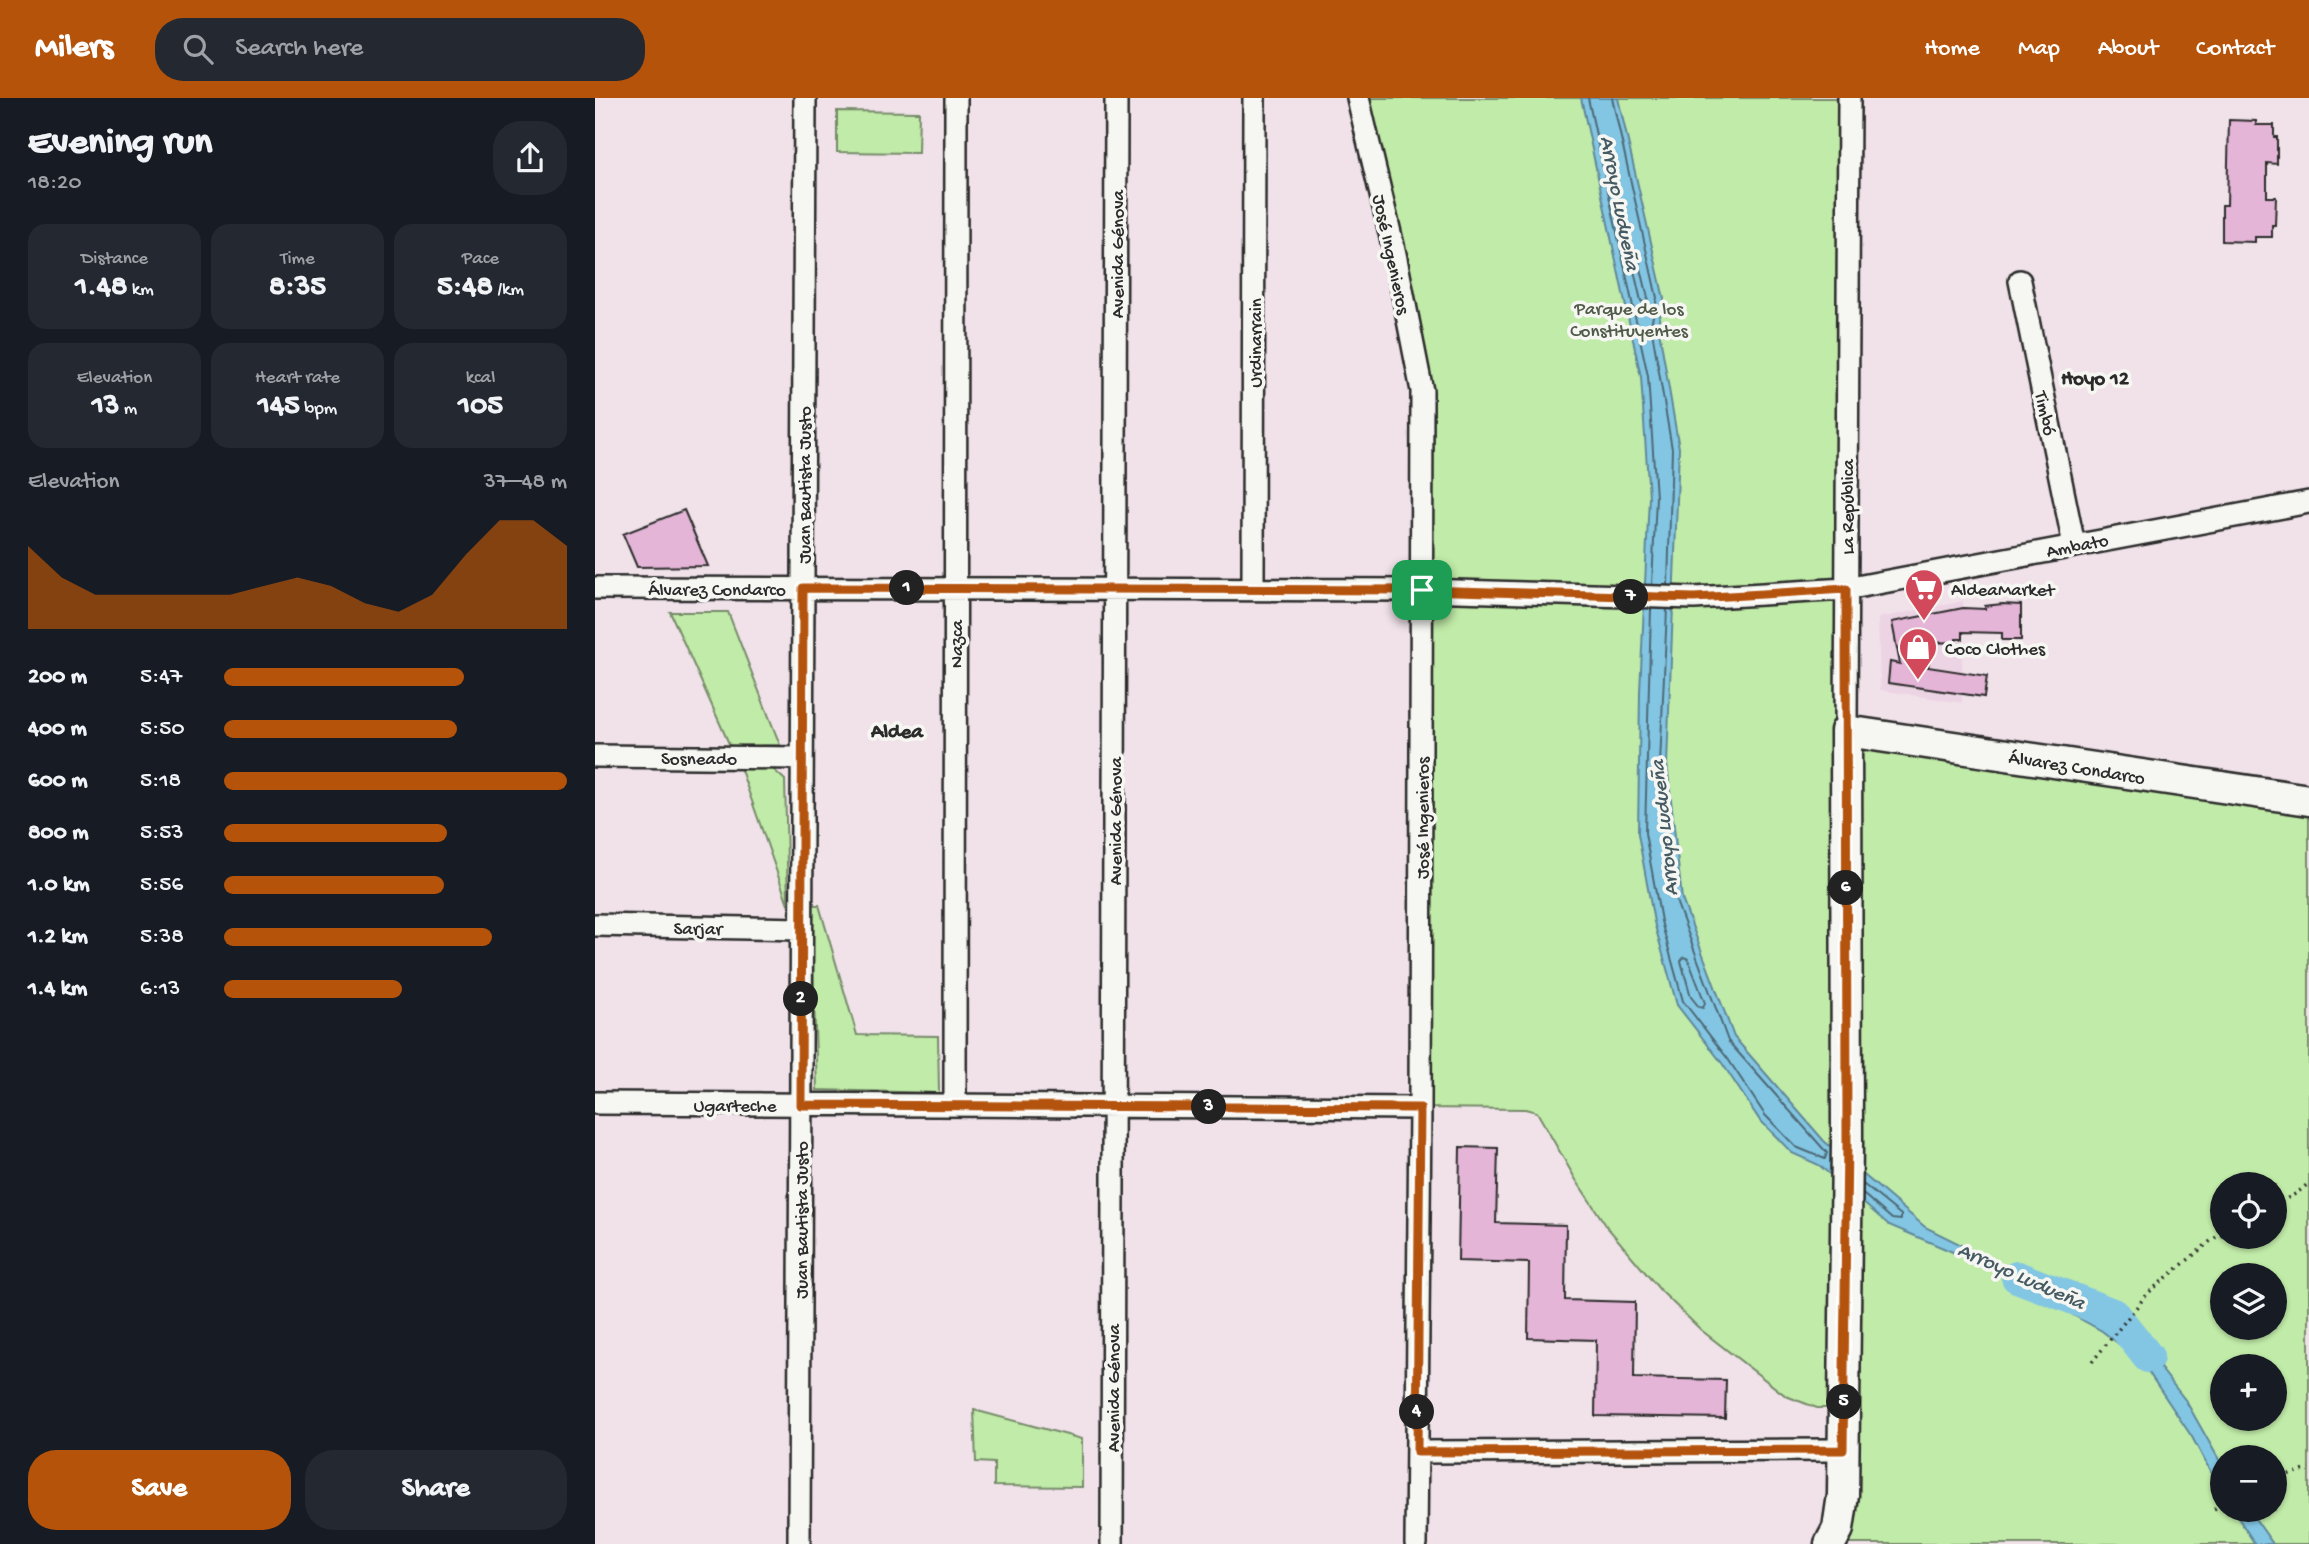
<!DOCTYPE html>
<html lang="en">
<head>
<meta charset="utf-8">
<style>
	body { margin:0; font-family:"Gochi Hand",sans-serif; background:#242831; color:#f1f3f6; height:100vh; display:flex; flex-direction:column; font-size:26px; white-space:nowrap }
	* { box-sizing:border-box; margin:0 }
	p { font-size:23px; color:#9ea1a6 }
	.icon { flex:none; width:38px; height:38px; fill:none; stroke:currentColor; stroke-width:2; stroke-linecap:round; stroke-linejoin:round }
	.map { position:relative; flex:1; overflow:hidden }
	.drawer { display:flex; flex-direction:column; background:#171b24; width:595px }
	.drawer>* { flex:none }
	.buttons { position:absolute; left:1615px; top:1074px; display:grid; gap:14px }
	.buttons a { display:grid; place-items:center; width:77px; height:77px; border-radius:50%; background:#171b24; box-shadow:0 2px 5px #0004; font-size:35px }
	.pin { position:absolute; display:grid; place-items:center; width:60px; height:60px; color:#fff; margin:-30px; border-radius:14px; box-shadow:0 4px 10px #0006 }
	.km { position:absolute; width:35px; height:35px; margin:-18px; border-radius:50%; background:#222; color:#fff; font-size:19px; line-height:35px; text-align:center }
	.round { display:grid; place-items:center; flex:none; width:74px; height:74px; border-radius:28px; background:#242831 }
	.summary { display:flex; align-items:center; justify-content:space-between; height:119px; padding:0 28px }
	h1 { font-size:38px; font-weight:700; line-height:52px }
	.figures { display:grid; grid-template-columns:repeat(3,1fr); gap:10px; height:119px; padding:7px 28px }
	.figures div { display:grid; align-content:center; border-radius:18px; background:#242831; text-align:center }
	.figures b { font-size:30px; font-weight:700 }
	.figures small { font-size:19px; font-weight:400 }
	.figures p { font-size:19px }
	.chart { height:196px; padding:14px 28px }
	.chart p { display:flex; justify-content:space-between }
	.chart svg { width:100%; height:126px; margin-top:7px; fill:#b45309; opacity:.7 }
	.cta { display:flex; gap:14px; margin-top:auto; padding:14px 28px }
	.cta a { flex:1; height:80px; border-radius:28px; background:#b45309; color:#fff; font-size:28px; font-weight:700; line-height:80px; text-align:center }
	.cta a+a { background:#242831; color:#f1f3f6 }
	ul { padding:0 28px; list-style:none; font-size:23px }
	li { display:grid; grid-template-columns:112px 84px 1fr; align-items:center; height:52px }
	li i { height:18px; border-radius:9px; background:#b45309 }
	header { display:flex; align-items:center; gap:42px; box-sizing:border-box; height:98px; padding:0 35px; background:#b45309; color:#fff }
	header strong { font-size:33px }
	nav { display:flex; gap:38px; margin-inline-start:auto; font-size:24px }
	.search { width:490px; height:63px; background:#242831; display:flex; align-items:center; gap:18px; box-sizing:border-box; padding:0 24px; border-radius:28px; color:#9ea1a6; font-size:26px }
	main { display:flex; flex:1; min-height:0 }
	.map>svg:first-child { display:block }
	.built { fill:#edd4e4 }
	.green { fill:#c1eba8; stroke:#768b6a; stroke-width:2; fill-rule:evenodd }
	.water { fill:#83c6e4; stroke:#60889a; stroke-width:2 }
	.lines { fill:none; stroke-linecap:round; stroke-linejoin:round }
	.shore { stroke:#4e6975; stroke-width:2 }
	.river { stroke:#83c6e4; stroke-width:32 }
	.building { fill:#e4b5d7; stroke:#2b2b2b; stroke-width:2 }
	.street-casing { stroke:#2b2b2b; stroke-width:26 }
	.secondary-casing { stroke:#2b2b2b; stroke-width:35 }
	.path { stroke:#2b2b2b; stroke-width:3.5; stroke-dasharray:2 5; stroke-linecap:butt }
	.street { stroke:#f6f6f2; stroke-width:21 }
	.secondary { stroke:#f6f6f2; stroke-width:30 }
	.route-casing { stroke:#fff; stroke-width:14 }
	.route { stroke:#b45309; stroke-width:9 }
	.labels { text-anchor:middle; stroke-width:7; stroke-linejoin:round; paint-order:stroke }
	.street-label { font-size:19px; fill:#2b2b2b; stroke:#f6f6f2 }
	.park-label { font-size:19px; fill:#505b4a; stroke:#f6f6f2 }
	.poi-label { font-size:19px; fill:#2b2b2b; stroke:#f6f6f2; text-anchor:start }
	.water-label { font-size:21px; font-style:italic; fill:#455a62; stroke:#f6f6f2 }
	.neighbourhood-label { font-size:21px; font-weight:bold; fill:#2b2b2b; stroke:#f6f6f2 }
</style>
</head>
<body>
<header>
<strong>Milers</strong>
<div class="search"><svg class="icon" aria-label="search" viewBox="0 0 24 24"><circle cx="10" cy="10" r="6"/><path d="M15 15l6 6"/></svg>Search here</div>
<nav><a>Home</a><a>Map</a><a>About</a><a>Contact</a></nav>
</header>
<main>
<section class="drawer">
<div class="summary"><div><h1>Evening run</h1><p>18:20</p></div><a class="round"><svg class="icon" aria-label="share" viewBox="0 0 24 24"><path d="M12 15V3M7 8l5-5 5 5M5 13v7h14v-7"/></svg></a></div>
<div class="figures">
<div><p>Distance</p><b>1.48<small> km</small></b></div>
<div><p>Time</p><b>8:35</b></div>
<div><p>Pace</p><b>5:48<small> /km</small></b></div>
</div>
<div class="figures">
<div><p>Elevation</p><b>13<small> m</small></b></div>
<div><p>Heart rate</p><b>145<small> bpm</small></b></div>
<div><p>kcal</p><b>105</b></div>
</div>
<div class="chart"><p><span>Elevation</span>37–48 m</p>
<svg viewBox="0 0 160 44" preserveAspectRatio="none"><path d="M0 44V15L10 26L20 32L30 32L40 32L50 32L60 32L70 29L80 26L90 29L100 35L110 38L120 32L130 18L140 6L150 6L160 15V44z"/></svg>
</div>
<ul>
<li><b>200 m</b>5:47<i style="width:70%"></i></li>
<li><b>400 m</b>5:50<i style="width:68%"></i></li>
<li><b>600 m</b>5:18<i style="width:100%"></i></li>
<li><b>800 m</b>5:53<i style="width:65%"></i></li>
<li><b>1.0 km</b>5:56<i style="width:64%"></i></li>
<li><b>1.2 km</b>5:38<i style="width:78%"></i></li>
<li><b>1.4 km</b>6:13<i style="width:52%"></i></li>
</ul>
<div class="cta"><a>Save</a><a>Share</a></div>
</section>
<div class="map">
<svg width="1714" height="1446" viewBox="0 0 1714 1446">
	<rect width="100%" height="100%" fill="#f1e2ea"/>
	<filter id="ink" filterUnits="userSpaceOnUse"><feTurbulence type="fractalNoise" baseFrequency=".0143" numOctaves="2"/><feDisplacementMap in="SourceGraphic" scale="14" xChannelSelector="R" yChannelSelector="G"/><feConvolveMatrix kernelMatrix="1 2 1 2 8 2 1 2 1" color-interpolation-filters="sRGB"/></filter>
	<g filter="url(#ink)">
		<path class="built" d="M1368,503l-1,102 -82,-13 -2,-72z"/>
		<path class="green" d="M763,0h491l-3,633 463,69v744h-479l14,-136h-27l-31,-12 -85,-66 -41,-40 -53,-63 -31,-47 -39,-68 -12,-3 -105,-1 2,-717zM1628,1087h52v52h-52zM1628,1178h52v52h-52zM1628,1269h52v52h-52zM1628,1360h52v52h-52z
			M242,13l82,1 -1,41 -81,-1z
			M75,514h58l52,133 -50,1z
			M145,669l33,2 12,11 3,124z
			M216,807h8l38,130 81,1 1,57 -122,-3z
			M379,1312l108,29v48l-88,-1v-23l-18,-1z"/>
		<path class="water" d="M986,0h37l46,201 -6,25 21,124 -12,316 15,135 52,138 90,104 101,86 204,101 57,73 36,64v28l-30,-56 -51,-76 -39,-30 -121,-67 -92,-39 -70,-60 -27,-12 -33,-34 -37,-56 -45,-58 -23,-83 -16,-88 2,-142 9,-195 -8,-120z
			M1638,1412h16l24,34h-18z"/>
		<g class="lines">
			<path class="shore" d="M993,0l60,278 8,121 -4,88
				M1017,0l45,200 -6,27 21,124 -4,136
				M1041,160l3,2 9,38 -3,5 -4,-2 -9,-39z
				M1056,511l-6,224 16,88 22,80 45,58 37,56 31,32 29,12 2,-6 -99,-112 -52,-140 -16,-137 7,-155
				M1089,859l4,2 17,44 -2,5 -4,-1 -8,-10 -10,-36z
				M1268,1096l29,25 9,1v-5l-38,-31"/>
			<path class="river" d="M1422,1179l98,38 33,42"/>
		</g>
		<path class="building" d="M1634,22l27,1v4h18v12h3v27l-10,-1v34h9l-1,28h-3v12h-17v5l-33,-1v-36h5z
			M89,412l24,56 -71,1 -14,-33z
			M1407,506l19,1v35h-19v-7l-39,-1v7h-7v3l-24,1 -4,24 59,9 -3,21 -96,-14 2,-21 10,2 -8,-42 71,-14 22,1v-3z
			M865,1049l38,1 -2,75 70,2 -1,75 70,2 -1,76 92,2 -1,38 -130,-2 1,-76 -68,-2 1,-75 -71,-2z"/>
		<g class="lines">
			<defs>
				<path id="street" d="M763,0l37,156 27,137 -2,717 -4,436
					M1425,183l54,264
					M0,490l827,2 272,8 152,-9 463,-87
					M658,491l1,-491
					M1251,633l3,-633
					M0,658l207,2
					M0,827l206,4
					M0,1005l825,5
					M360,1007l1,-1007
					M822,1354l426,-2
					M204,1446l6,-1446
					M517,1446l4,-1446"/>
				<path id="secondary" d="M1235,1446l8,-15 5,-34 4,-352 -1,-412 463,69"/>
			</defs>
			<use href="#street" class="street-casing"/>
			<use href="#secondary" class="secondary-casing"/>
			<path class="path" d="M1680,1107l22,-12 12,-10
				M1497,1264l56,-69 65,-54 10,-5
				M1680,1380l34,-9
				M1619,1411l9,-5"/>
			<use href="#street" class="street"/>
			<use href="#secondary" class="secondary"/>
		</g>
	</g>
	<g class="lines" filter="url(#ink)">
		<defs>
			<path id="route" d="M208,490l619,2 272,8 152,-9 1,554 -4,307 -426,2 3,-344 -619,-3z"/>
		</defs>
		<use href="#route" class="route-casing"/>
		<use href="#route" class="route"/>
	</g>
	<defs>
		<symbol id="supermarket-pin" viewBox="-11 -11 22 30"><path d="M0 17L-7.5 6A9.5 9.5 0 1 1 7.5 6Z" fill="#d1495b" stroke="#f6f6f2"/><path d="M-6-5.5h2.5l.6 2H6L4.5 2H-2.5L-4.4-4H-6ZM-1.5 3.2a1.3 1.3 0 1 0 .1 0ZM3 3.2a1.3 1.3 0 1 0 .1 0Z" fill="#fff"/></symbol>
		<symbol id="shop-pin" viewBox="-11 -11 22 30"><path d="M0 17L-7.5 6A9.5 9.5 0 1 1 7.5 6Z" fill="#d1495b" stroke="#f6f6f2"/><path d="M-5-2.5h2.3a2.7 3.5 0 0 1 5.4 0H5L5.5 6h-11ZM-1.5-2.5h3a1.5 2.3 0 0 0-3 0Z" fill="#fff"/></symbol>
	</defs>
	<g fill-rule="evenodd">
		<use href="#supermarket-pin" x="1307" y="468" width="44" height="60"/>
		<use href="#shop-pin" x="1301" y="527" width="44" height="60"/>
	</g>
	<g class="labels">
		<g class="street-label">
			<text transform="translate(521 156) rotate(-90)" y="7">Avenida Génova</text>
			<text transform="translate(798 156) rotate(78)" y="7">José Ingenieros</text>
			<text transform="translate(659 245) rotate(-90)" y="7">Urdinarrain</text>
			<text transform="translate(1452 315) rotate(78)" y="7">Timbó</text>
			<text transform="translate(208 387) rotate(-90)" y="7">Juan Bautista Justo</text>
			<text transform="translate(1251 409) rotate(-90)" y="7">La República</text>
			<text transform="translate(1482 446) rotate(-11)" y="7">Ambato</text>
			<text x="122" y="497">Álvarez Condarco</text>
			<text transform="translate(360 546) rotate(-90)" y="7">Nazca</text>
			<text x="104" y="666">Sosneado</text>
			<text transform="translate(1482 668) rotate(9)" y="7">Álvarez Condarco</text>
			<text transform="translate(826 720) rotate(-90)" y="7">José Ingenieros</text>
			<text transform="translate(519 723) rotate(-90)" y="7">Avenida Génova</text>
			<text transform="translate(103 829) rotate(1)" y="7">Sarjar</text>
			<text x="140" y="1013">Ugarteche</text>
			<text transform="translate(205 1122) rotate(-90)" y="7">Juan Bautista Justo</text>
			<text transform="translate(517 1290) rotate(-90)" y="7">Avenida Génova</text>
		</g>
		<g class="park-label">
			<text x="1034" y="216">Parque de los<tspan x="1034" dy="22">Constituyentes</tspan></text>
		</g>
		<g class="poi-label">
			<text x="1356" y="497">AldeaMarket</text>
			<text x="1350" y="556">Coco Clothes</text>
		</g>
		<g class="water-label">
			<text transform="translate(1026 105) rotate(79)" y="7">Arroyo Ludueña</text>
			<text transform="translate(1068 730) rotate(-96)" y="7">Arroyo Ludueña</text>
			<text transform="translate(1427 1177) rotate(24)" y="7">Arroyo Ludueña</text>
		</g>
		<g class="neighbourhood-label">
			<text x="1500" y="286">Hoyo 12</text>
			<text x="302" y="639">Aldea</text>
		</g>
	</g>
</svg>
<div class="buttons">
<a><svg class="icon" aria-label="locate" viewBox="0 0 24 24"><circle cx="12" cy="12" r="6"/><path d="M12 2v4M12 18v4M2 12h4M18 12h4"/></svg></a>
<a><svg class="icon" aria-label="layers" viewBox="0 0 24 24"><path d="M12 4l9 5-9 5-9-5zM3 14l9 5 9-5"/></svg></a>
<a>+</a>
<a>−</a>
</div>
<div class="pin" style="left:827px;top:492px;background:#1e9e55"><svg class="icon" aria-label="arrive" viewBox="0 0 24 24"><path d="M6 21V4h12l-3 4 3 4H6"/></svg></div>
<b class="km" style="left:312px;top:490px">1</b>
<b class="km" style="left:206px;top:901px">2</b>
<b class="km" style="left:614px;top:1009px">3</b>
<b class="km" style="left:822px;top:1314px">4</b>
<b class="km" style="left:1249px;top:1304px">5</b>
<b class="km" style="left:1251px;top:790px">6</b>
<b class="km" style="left:1036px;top:499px">7</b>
</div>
</main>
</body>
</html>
